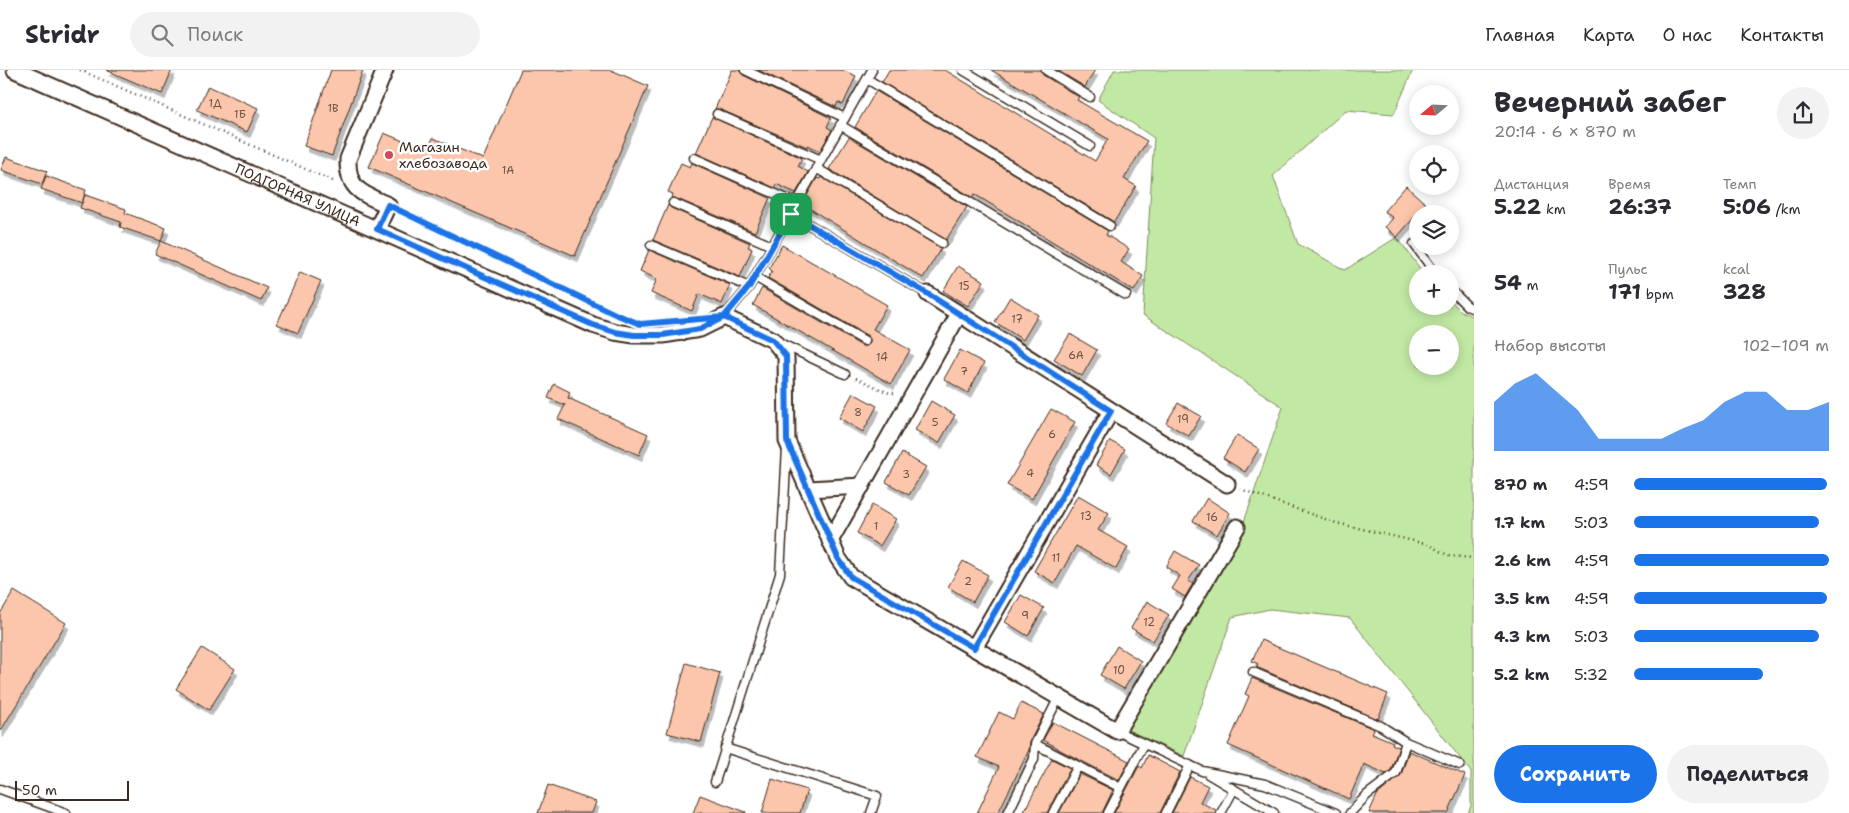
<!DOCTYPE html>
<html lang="ru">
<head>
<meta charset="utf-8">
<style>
	body { margin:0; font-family:"Shantell Sans",sans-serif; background:#f2f2f3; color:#2b2b33; height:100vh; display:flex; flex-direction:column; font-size:19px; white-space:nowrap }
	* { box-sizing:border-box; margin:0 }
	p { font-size:16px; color:#7c7c81 }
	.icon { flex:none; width:28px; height:28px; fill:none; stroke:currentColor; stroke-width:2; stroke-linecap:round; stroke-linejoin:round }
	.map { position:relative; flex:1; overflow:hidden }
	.details { display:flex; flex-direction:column; background:#fff; width:375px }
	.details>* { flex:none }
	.needle { width:32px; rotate:251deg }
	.fabs { position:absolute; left:1409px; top:15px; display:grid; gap:10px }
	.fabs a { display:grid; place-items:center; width:50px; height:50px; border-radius:50%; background:#fff; box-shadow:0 2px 12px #0003; font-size:25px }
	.scale { position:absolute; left:15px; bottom:12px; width:114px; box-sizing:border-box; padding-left:5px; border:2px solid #3b2a1e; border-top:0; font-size:14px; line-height:18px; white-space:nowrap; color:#3b2a1e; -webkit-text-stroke:4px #fff; paint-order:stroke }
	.pin { position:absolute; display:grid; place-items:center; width:42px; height:42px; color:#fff; margin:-21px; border-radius:10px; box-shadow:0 2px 8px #0006 }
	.round { display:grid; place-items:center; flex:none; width:52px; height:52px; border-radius:26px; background:#f2f2f3 }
	.headline { display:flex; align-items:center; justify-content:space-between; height:85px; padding:0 20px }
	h1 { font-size:28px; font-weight:700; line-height:38px }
	.stats { display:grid; grid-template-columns:repeat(3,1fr); gap:8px; height:85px; padding:5px 20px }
	.stats div { display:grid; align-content:center }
	.stats b { font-size:21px; font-weight:700 }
	.stats small { font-size:14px; font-weight:400 }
	.stats p { font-size:14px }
	.chart { height:140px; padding:10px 20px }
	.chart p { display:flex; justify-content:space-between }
	.chart svg { width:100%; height:90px; margin-top:5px; fill:#1a73e8; opacity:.7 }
	.action { display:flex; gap:10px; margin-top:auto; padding:10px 20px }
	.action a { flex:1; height:58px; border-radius:30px; background:#1a73e8; color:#fff; font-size:20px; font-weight:700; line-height:58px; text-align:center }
	.action a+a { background:#f2f2f3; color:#2b2b33 }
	ul { padding:0 20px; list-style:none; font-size:16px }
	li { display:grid; grid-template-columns:80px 60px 1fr; align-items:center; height:38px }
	li i { height:12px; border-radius:6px; background:#1a73e8 }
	header { display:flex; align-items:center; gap:30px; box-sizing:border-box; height:70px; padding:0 25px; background:#fff; border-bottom:1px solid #e1e1e2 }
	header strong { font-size:24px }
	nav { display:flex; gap:28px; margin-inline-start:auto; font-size:18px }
	.search { width:350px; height:45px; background:#f2f2f3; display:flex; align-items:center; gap:12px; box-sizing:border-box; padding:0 18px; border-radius:28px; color:#7c7c81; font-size:19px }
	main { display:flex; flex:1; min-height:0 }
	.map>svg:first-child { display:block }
	.green { fill:#c2e9a4; stroke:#7e8a61; fill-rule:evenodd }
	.building { fill:#fbc6ab; stroke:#3b2a1e; filter:url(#shadow) }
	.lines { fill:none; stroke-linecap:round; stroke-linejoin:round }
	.lane-casing { stroke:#3b2a1e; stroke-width:11 }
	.street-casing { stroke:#3b2a1e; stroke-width:19 }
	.path { stroke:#3b2a1e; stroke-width:2.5; stroke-dasharray:1 4; stroke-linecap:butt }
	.lane { stroke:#fff; stroke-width:8 }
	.street { stroke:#fff; stroke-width:15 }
	.route-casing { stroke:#fff; stroke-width:10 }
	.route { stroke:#1a73e8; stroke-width:6 }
	.poi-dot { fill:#d1495b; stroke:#fff; stroke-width:2 }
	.labels { text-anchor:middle; stroke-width:5; stroke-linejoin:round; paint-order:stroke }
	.number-label { font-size:11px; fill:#6b5141 }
	.poi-label { font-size:14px; fill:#3b2a1e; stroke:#fff; text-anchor:start }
	.street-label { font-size:14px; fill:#3b2a1e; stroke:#fff }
</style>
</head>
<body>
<header>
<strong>Stridr</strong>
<div class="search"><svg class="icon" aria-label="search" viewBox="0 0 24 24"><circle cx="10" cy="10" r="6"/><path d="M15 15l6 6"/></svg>Поиск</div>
<nav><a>Главная</a><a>Карта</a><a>О нас</a><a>Контакты</a></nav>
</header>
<main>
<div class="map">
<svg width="1474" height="743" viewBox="0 0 1474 743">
	<defs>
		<filter id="shadow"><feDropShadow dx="3" dy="5.5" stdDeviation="0" flood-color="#0004"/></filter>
	</defs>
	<rect width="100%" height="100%" fill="#fff"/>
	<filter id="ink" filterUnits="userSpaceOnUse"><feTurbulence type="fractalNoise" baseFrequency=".02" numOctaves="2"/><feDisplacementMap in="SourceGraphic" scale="10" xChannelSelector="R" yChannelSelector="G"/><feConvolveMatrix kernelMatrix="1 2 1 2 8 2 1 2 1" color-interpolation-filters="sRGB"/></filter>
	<g filter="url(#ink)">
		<path class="green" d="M1114,0h299l-19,44 -48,-4 -73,66 25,68 47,26 52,-33 27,37h-6v32h32v-6l11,11 13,6v496h-6l3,-7v-34l-121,-154 -80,-9 -38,8 -48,139 -56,-26v-4l114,-198 41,-121 -140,-92 11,-177 -56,-38zM1418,264h32v32h-32z"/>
		<path class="building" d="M106,0h66l-10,24z
			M331,0h32l-31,86 -28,-10z
			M521,0h90l37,16 -73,170 -206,-89 15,-34 43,18 6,-13 50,21z
			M732,0h7l4,5 88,43 -4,9 5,3 -12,21 -12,-6 -1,2 -88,-38h-4z
			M758,0h84l14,6 -13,29 -5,-3 -2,5z
			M889,0h56l150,91 13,-22 -117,-69h49l3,5 36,22 -2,3 70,41 -23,38 12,7 -22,36 -232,-140z
			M1057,0h38l-10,17z
			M208,16l50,22 -11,24 -50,-22z
			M876,21l232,140 -2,4 23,14 -8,13 22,14 -9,15 -160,-97 -2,3 -117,-70z
			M712,47l90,41 -4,8 10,6 -12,21 -20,-9 -1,4 -79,-35z
			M849,67l118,70 -21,33 -117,-71z
			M6,87l41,14 -5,13 -41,-14z
			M681,93l9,4 2,-4 78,35 -15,34 -80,-34h-4l2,-4 -5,-2z
			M46,106l40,14 -4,13 -41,-14z
			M821,107l120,71 -18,30 -121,-74 15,-26 3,1z
			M1406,116l20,18 -29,33 -12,-10 8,-9 -9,-7z
			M85,125l41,14 -1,4 41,15 -5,13 -41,-14 1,-5 -41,-14z
			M668,135l3,3 79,35 -2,4 4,2 -12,28 -87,-37z
			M161,171l106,47 -6,13 -106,-47z
			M782,175l105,60 -14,24 37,21 -19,34 -138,-79 9,-17 100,58h5l3,-3v-4l-2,-3 -100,-58 4,-7 -3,-3z
			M649,180l81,35 -8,19 -23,-10 -7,17 -41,-18 6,-14 -17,-8z
			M958,196l26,15 -16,25 -25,-15z
			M300,202l21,9 -23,52 -21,-9z
			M1010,227l28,18 -15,25 -28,-18z
			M1070,264l27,16 -15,26 -28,-17z
			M960,280l24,13 -16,30 -24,-14z
			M554,314l16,8 -2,6 80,36 -9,21 -81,-36 7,-14 -17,-7z
			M853,323l24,13 -14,26 -24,-14z
			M931,331l24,14 -16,28 -24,-13z
			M1178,333l23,13 -12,20 -23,-13z
			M1051,339l24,13 -43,77 -25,-14z
			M1237,365l22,14 -14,23 -22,-14z
			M1110,371l15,8 -14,25 -15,-9z
			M902,383l24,14 -17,28 -23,-13z
			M1078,425l31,18 -11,17 30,17 -12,22 -40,-23 -21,37 -21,-12z
			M1207,428l23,15 -13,22 -24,-14z
			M872,435l24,14 -16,27 -23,-13z
			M1175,481l24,14 -11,16 5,3 -8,13 -13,-8 8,-13 -14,-9z
			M963,491l25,14 -15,27 -25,-15z
			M14,521l52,32 -66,109v-118z
			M1021,525l23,13 -16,28 -23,-14z
			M1147,531l22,14 -16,26 -22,-13z
			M1261,570l127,54 -10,25 -122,-52 2,-3 -6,-3z
			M1117,576l24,15 -17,28 -24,-14z
			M202,578l33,21 -26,41 -33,-21z
			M686,593l34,10 -19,69 -34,-9z
			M1252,608l122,51 -2,4 21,9 -1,2 7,3 -8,23 -5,4 -22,-10 -15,35 -121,-54 21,-49 -4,-2z
			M1021,633l23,11 -14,27 -1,9 -31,63h-21l22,-46 -22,-10 22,-45 14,7z
			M1053,652l76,39 -10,19 -61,-31v-1l-15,-8z
			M1409,681l56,24 -17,38h-79l8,-18 24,-20z
			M1148,685l32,17 -20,41h-46l25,-47 3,2z
			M1052,689l18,9 -23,45h-24z
			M1080,704l33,16 -11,23h-43z
			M1190,707l18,9 -8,16 16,8 -1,3h-43z
			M772,709l35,11 -7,23h-38z
			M548,715l48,17 -4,11h-54z
			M700,725l46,17v1h-53z"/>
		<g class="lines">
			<defs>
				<path id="lane" d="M745,0l100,48
					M963,0l127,76
					M1046,0l44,27
					M867,9l243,147
					M717,44l104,46
					M840,55l286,170
					M694,88l102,45
					M816,98l126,75
					M673,133l99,43
					M791,144l137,80
					M1414,174l22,30
					M651,175l98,42
					M755,207l110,64
					M1450,219l17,17 7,3
					M724,247l25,-30 123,-217
					M780,273l65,31
					M1253,602l128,54 25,16 54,23
					M1117,661l85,40 63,13 71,29
					M1035,674l86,44
					M725,678l152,48 -6,17
					M1208,704l66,39
					M715,712l65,-208 7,-126
					M0,719l66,24
					M1008,743l26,-54 1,-15 24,-47
					M1053,743l25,-47
					M1108,743l36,-69
					M1166,743l24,-48
					M1221,743l13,-24
					M1350,743l17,-18 29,-22 10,-31"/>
				<g id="street">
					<path id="s1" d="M15,0l578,255 22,7 19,3h29l37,-6 24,-12 49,23 13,16 1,85 51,117 13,19 266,154 120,-204"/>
					<path d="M377,159l11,-24c-25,-11 -41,-15 -40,-46l37,-89"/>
					<path d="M928,224l299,190"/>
					<path d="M808,419l54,-3"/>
					<path d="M830,471l129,-227"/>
					<path d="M974,578l137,-237"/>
				</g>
			</defs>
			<use href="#lane" class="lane-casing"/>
			<use href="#street" class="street-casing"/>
			<path class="path" d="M80,0l255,112
				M400,141l223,106
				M856,308l33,15h8
				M1240,419l96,34 91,21 22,12 25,2"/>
			<use href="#lane" class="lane"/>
			<use href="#street" class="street"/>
		</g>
	</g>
	<g class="lines" filter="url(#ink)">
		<defs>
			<path id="route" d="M791,144l-42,73 -25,30 -84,7 -25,-10 -227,-109 -11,24 216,96 22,7 19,3h29l37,-6 24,-12 49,23 13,16 1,85 51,117 13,19 123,71 137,-237 -183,-117 -137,-80"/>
		</defs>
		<use href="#route" class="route-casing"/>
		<use href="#route" class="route"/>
	</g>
	<circle class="poi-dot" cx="389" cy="85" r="5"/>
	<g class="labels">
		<g class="number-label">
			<text x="215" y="37">1Д</text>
			<text x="333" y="42">1В</text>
			<text x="240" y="48">1Б</text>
			<text x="508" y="104">1А</text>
			<text x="964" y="220">15</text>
			<text x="1017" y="253">17</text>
			<text x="1076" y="289">6А</text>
			<text x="882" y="291">14</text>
			<text x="964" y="305">7</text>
			<text x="858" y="346">8</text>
			<text x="1183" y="353">19</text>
			<text x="935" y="356">5</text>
			<text x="1052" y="368">6</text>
			<text x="1030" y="407">4</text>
			<text x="906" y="408">3</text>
			<text x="1086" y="450">13</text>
			<text x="1212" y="451">16</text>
			<text x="876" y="460">1</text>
			<text x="1056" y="492">11</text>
			<text x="968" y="515">2</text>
			<text x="1025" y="549">9</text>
			<text x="1149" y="556">12</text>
			<text x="1119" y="604">10</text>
		</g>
		<g class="poi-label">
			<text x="399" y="82">Магазин<tspan x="399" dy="16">хлебозавода</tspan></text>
		</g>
		<g class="street-label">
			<text dy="5" stroke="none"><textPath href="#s1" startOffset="309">ПОДГОРНАЯ УЛИЦА</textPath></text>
		</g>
	</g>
</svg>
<div class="fabs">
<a><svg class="needle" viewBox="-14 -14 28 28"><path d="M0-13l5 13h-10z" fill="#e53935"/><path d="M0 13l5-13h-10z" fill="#7c7c81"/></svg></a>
<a><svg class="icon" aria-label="locate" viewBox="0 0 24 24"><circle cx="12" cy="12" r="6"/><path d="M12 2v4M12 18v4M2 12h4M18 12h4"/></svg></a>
<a><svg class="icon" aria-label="layers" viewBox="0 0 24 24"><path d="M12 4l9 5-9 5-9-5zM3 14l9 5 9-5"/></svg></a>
<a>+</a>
<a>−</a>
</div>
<div class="scale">50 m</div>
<div class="pin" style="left:791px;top:144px;background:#1e9e55"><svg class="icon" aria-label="arrive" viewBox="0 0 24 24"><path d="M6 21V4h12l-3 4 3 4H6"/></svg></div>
</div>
<section class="details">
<div class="headline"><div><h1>Вечерний забег</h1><p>20:14 · 6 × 870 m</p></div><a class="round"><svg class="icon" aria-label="share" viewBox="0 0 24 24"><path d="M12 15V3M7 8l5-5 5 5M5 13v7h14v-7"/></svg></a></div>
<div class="stats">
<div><p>Дистанция</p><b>5.22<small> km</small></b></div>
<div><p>Время</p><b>26:37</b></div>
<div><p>Темп</p><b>5:06<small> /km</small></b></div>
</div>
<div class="stats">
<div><b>54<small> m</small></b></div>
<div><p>Пульс</p><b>171<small> bpm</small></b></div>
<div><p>kcal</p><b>328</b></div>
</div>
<div class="chart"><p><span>Набор высоты</span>102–109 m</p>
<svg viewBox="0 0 160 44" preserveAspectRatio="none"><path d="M0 44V20L10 11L20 6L30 15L40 24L50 38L60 38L70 38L80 38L90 33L100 29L110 20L120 15L130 15L140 24L150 24L160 20V44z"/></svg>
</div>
<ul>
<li><b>870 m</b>4:59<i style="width:99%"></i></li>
<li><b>1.7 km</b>5:03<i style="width:95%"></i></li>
<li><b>2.6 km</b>4:59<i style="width:100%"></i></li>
<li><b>3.5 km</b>4:59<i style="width:99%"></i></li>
<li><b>4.3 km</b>5:03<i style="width:95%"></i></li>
<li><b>5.2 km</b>5:32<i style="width:66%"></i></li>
</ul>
<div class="action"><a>Сохранить</a><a>Поделиться</a></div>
</section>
</main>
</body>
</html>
